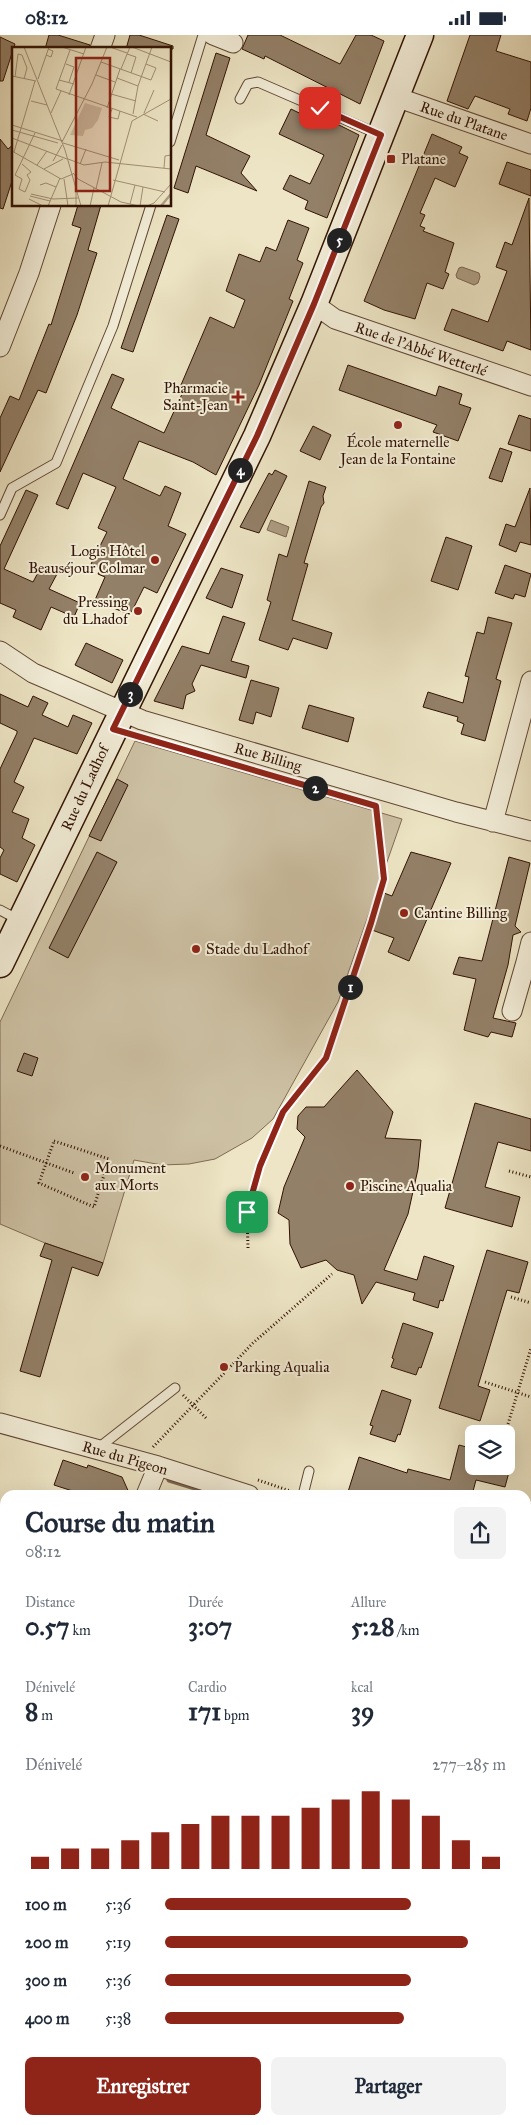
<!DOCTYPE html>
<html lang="fr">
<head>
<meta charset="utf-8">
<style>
	body { margin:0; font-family:"IM FELL Great Primer",serif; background:#f2f2f3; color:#1f2937; height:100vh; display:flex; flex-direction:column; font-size:19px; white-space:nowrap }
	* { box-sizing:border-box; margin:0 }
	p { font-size:16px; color:#747a83 }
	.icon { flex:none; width:28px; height:28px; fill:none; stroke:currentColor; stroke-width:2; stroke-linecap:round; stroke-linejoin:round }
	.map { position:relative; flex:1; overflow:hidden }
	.details { position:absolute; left:0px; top:1455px; width:531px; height:635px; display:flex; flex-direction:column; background:#fff; border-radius:15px 15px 0 0; box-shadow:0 5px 20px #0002 }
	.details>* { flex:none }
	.fabs { position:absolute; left:465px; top:1390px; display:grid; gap:10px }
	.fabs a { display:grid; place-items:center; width:50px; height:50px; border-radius:8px; background:#fff; box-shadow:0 5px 20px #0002; font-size:25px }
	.pin { position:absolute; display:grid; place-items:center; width:42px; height:42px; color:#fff; margin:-21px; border-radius:10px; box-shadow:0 2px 8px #0006 }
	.km { position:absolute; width:25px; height:25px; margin:-12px; border-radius:50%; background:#222; color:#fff; font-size:14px; line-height:25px; text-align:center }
	.round { display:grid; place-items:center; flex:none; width:52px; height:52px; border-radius:8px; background:#f2f2f3 }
	.headline { display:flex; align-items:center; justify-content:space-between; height:85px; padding:0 25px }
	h1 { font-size:28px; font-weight:700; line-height:38px }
	.figures { display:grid; grid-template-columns:repeat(3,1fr); gap:8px; height:85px; padding:5px 25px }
	.figures div { display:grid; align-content:center }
	.figures b { font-size:25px; font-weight:700 }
	.figures small { font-size:14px; font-weight:400 }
	.figures p { font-size:14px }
	.chart { height:140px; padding:10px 25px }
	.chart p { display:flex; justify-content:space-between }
	.chart svg { width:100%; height:90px; margin-top:5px; stroke:#8f2418; stroke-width:6 }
	.action { display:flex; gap:10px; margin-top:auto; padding:10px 25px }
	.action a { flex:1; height:58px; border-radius:8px; background:#8f2418; color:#fff; font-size:20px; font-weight:700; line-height:58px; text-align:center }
	.action a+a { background:#f2f2f3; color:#1f2937 }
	ul { padding:0 25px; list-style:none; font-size:16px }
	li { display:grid; grid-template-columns:80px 60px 1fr; align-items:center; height:38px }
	li i { height:12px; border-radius:6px; background:#8f2418 }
	.status { display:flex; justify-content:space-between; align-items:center; height:35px; padding:0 25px; background:#fff; direction:ltr }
	.status svg { height:14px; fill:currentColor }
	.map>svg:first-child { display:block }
	.green { fill:#cdc1a4; stroke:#7f6a54 }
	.water { fill:#ad9d83; stroke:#7b6550 }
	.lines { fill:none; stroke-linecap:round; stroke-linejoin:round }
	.stream { stroke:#7b6550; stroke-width:5 }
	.building { fill:#938068; stroke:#311203 }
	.lane-casing { stroke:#604734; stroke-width:11 }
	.street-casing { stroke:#604734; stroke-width:21 }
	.secondary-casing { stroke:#311203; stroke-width:29 }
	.path { stroke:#311203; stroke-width:3; stroke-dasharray:1 2.5; stroke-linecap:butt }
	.lane { stroke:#f3eed9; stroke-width:9 }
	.street { stroke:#f3eed9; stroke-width:19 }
	.secondary { stroke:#f3eed9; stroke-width:26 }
	.route-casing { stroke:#fff; stroke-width:10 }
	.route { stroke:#8f2418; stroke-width:6 }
	.poi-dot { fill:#8f2418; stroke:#f3eed9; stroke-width:2 }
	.labels { text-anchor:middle; stroke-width:4; stroke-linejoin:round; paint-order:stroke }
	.street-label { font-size:15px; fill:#311203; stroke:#f3eed9 }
	.poi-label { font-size:15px; fill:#311203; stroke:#f3eed9; text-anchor:start }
	.inset-river { fill:none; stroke:#ad9d83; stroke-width:2.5 }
	.inset-road { fill:none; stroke:#a29177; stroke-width:1 }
	.view { fill:#8f2418; fill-opacity:0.15; stroke:#8f2418; stroke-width:2.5 }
	.inset-edge { fill:none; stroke:#311203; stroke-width:2.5 }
</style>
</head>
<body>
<div class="status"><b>08:12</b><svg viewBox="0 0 49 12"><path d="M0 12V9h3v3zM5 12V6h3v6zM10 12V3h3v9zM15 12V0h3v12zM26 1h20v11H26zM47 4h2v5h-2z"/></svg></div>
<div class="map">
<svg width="531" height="2090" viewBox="0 0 531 2090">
	<rect width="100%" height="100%" fill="#ede5c5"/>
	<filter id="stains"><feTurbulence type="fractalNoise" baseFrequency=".004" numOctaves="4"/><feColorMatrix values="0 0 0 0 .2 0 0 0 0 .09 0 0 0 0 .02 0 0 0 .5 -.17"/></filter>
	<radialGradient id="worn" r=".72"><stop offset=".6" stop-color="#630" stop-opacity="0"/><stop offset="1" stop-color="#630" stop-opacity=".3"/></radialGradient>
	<path class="green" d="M135,706l267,78 -64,183 -65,117 -21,19 -37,21 -26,5 -27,1 -28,-5 -31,103 -58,-20 -45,-19v-202z"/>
	<path class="water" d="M462,232l17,6 1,4 -2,6 -4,2 -17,-7 -1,-3 3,-7z
		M271,485l18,7 -3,10 -19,-7z"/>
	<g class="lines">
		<path class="stream" d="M169,1445l49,15
			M526,1560l5,2"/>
	</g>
	<path class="building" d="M49,0h9l32,10 -1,4h-44z
		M130,0h9l34,11v3h-47z
		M248,0h32l60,29 16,-29h15l13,6 -24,63 -95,-48 -1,3 -22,-10z
		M470,0h31l-5,16 35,11v46l-4,13 -19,-7 2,-5 -35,-13 -7,13 -21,-8z
		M0,2l15,7 -12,37h-3z
		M216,18l14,5 -24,77 44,21 -9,17 16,18 -61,-25 -8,27 -14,-5z
		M291,74l33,16 3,-6 32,16 -32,83 -22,-9 3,-8 -25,-12 7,-14 20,9 14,-29 -45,-21z
		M432,99l30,13 -3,6 9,4 -13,30 -20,-9 -15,35 5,2 -5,11 5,2 -2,3 31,12 -9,29 4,2 -6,15 -16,-6 -12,36 -31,-9 -20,-9z
		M0,104l8,10 6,-5v31l-11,34 -3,-1z
		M507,127l24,8v26l-32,-12z
		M529,163l2,152 -24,-9 -4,10 -59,-21 8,-21 36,13 19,-51 -11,-4 9,-25 7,3z
		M78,170h23l-13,45 9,3 -20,62 -31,78 -8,-3 -38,82v-54l10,-22 9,4 30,-76 2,1 30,-97 -9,-3z
		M167,180l12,4 -46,133 -12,-4z
		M288,185l21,8 -12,32 6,3 -14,36 4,2 -34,84 -43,90 -23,-13 -54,-21 -16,38 37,17 5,-10 16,7 -13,33 18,8 -29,59 -13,-6 -14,28 -35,-15 10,-23 -7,-3 3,-6 -10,-4 16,-32 -9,-4 18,-41 -33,-14 -15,36 -12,-5 56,-130 12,5 -13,29 53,25 18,-39 -4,-2 32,-75 24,11 11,-28 -19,-9 13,-37 21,8 6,-15 10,4z
		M348,330l88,31 3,-10 23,8 -3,10 12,4 -13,33 -25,-9 4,-7 -98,-35z
		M519,380l12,4v32l-23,-7z
		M313,391l18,9 -11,25 -20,-9z
		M500,413l12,4 -10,30 -13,-4z
		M275,435l12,6 -28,57 -19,-6 29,-54 3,2z
		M309,446l17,6 -3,9 1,7 -3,4 -17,56 4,1 -16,56 40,13 -5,16 -34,-11 -5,12 -29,-10 12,-38 -4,-2 12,-46 8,3z
		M530,453l1,57 -11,-3 -4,10 -17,-7 7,-21 9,3z
		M26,455l12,5 -34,74 29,13 8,-15 16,7 -8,15 31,14 -6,14 -23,-10 -10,23 -28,-13 3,-7 -16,-7v-57z
		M446,502l26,9 -14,44 -27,-9z
		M505,530l26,9 -6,23 -10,-3 -2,5 -18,-6z
		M221,533l22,7 -11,33 -26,-10z
		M223,581l22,7 -14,38 18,5 -3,12 -45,-13 -9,19 3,7 -9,4 -3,14 -29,-8 28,-55 27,8z
		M488,582l24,6 -16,56 5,2 -16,60 -24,-7 3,-10 -7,-3 1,-4 -35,-10 5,-15 35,11 6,-26 -4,-1 12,-44 7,2z
		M86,608l37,17 -11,23 -37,-18z
		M251,645l28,8 -8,29 -15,-5 -3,12 -14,-4z
		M0,659l28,13 5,-11 15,7 -6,12 26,12 5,-12 19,8 -15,31 -43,-16 -20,44 10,5 -12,25 17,7 -7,19 13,7 -18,37 -17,-8v-16l4,-8 -4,-3v-78l17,-36v-2l-17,-8z
		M309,670l45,13 -6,24 -46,-14z
		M117,744l11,6 -27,56 -12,-5z
		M97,817l20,10 -49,96 -19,-10z
		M411,817l40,11 -42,98 -21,-9 6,-14 -22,-8 12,-37 8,3z
		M509,822l21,6 -15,63 6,6 -8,3 -5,30 -15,53 23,5 -4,14 -21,-5 -3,5 -24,-7 12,-51 -23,-5 6,-17 23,4z
		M24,1018l14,5 -6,18 -15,-5z
		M357,1035l36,42 -8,26 36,2 -3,29 -10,45 -24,56 33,10 7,-24 30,10 -11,35 -3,-1 -2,8 -25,-8 2,-7 -39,-11 -14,22 -8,-29 -17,-5 -11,-10 -25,8 -11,-24 -1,-24 -11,-7 6,-26 21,-50 -8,-8 1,-13 8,-9h18z
		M475,1068l56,16v32l-33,-9 -13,45 35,10 -8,30 -67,-19z
		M45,1208l58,20 -5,13 -26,-9 -32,110 -20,-6 32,-111 -12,-4z
		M487,1215l41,12 -9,31 -12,-3 -29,96 12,4 -10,31 -41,-13z
		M403,1288l30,10 -12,35 -2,-1 -3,8 -25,-8 3,-8 -2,-1z
		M382,1355l29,10 -11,35 -2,-1 -3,8 -25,-8 3,-8 -3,-1z
		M459,1410l15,4v17h12l23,6 -4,15 -29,-7 -4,15h-125l12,-38 48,16 1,-4 42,11z
		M63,1425l24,8 1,-3 34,12 8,18h-45l-31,-10z"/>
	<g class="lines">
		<defs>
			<path id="lane" d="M240,64l8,-15 10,-2 120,52
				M170,107l33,-107
				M0,480l12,-27 44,-25 57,-137 38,-121
				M0,875l19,10
				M97,1414l78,-61
				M303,1460l6,-24"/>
			<path id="street" d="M213,0l20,8
				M100,14l5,-14
				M396,62l135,47
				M314,269l21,15 196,67
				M0,312l29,-74 22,-68
				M0,616l33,22 109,47 314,92 75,19
				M493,787l38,-141
				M531,907l-5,20 5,1
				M512,976l14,-49
				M0,1388l158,43 91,29
				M146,1460l12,-29
				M526,1548l5,1
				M0,1870l5,9
				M0,1940l5,-16
				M526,2036l5,2
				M368,2085l13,5
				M269,2090l1,-5"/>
			<path id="secondary" d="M0,929l257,-528 57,-132 106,-269
				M0,1633l5,2
				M526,1639h5
				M0,2002l5,19
				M0,2080l3,10
				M23,2085l1,5"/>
		</defs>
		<use href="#lane" class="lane-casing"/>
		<use href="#street" class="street-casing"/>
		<use href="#secondary" class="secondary-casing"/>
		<path class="path" d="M54,1106l55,18 -15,48 -55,-24z
			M0,1111l74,27
			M509,1136l22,6
			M248,1213l-1,-36 12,-46 24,-54 43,-54 58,-179 -9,-73
			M511,1262l20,6
			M485,1347l46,15
			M183,1360l24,24
			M505,1399l26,-86
			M153,1412l100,-104 79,-69
			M258,1445l35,12"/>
		<use href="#lane" class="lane"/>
		<use href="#street" class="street"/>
		<use href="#secondary" class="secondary"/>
	</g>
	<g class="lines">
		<defs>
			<path id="route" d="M247,1177l13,-46 23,-54 43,-54 45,-135 13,-44 -8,-73 -263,-77 144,-293 57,-132 67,-169 -61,-27"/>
		</defs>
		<use href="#route" class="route-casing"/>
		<use href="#route" class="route"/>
	</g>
	<g class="poi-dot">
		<rect x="386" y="119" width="10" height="10" rx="2.5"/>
		<path d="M235.5 354.5h5v5h5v5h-5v5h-5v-5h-5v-5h5z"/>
		<circle cx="398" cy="390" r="5"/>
		<circle cx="155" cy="525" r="5"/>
		<circle cx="138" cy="576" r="5"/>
		<circle cx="404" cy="878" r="5"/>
		<circle cx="196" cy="914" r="5"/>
		<circle cx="85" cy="1142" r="5"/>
		<circle cx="350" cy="1151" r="5"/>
		<circle cx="224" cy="1332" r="5"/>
	</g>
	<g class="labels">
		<g class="street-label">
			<text transform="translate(464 86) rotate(19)" y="5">Rue du Platane</text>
			<text transform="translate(421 314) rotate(19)" y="5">Rue de l'Abbé Wetterlé</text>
			<text transform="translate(268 722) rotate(16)" y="5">Rue Billing</text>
			<text transform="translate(85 753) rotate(-65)" y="5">Rue du Ladhof</text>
			<text transform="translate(125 1423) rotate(16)" y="5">Rue du Pigeon</text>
		</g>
		<g class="poi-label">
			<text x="401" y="129">Platane</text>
			<text x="228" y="358" text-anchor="end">Pharmacie<tspan x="228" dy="17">Saint-Jean</tspan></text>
			<text x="398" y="412" text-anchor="middle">École maternelle<tspan x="398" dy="17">Jean de la Fontaine</tspan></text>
			<text x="145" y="521" text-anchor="end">Logis Hôtel<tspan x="145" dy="17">Beauséjour Colmar</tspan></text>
			<text x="128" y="572" text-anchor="end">Pressing<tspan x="128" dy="17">du Lhadof</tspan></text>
			<text x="414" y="883">Cantine Billing</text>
			<text x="206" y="919">Stade du Ladhof</text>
			<text x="95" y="1138">Monument<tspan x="95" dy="17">aux Morts</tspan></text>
			<text x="360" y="1156">Piscine Aqualia</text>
			<text x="234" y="1337">Parking Aqualia</text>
		</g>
	</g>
	<g transform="translate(12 12)">
		<rect width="159" height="159" fill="#ede5c5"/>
		<path d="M73,56l17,5 -4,12 -6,8 -7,2 -2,6 -13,-1z" fill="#cdc1a4"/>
		<path class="inset-river" d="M149,159l10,-12"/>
		<path class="inset-road" d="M12,0l41,103 16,56M50,0l22,7M98,0l17,6M120,0l39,15M58,3l-14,39 81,28M115,7l9,3 -5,16M34,8l5,2 2,-6 -5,-2M89,15l50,18 5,-12 -10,-4M54,17l8,3 -5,15M109,22l9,-22M84,28l19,7M0,29l24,5M3,30l3,-23 4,1 5,13 -3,11M105,31l21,8M26,32l11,-32M47,33l15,4M99,47l25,7M57,48l17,-48M19,54l16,4M95,61l13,-39M100,62l-3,8 9,2 2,-8M39,66l10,-22M132,66l10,-23M121,67l5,-28 14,-39M131,67l15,7M0,78l51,16M0,83l46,13M0,91l55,21M50,95l30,-58 15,-37M51,96l56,17M0,104l49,28 12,-5M2,105l21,-71M56,112l16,6 21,-3 66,7M41,114l9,-16M68,117l6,-15M25,118l10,-14M152,121l1,-12 6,-1M32,122l19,-10M61,126l5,6 43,23 18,4M10,132l-7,-4 20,-42M10,132l-3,10 6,3 5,-12 -3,-5 4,-3 -9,-8M52,132l4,27M101,133l52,12M28,138l6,-2 10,4M84,142l6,-26M64,143v16M19,147l22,5 25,-1M18,149l20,5M17,152l14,7M118,157l5,-19M36,159l12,-28M78,159l4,-18M96,159l24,-85 39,-22M128,159l3,-19M135,159l7,-3 17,-19"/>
		<path class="view" d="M64,11h34v133h-34z"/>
		<rect width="159" height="159" class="inset-edge"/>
	</g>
	<rect width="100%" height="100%" filter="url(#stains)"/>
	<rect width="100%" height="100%" fill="url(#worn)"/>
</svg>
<div class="fabs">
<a><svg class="icon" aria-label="layers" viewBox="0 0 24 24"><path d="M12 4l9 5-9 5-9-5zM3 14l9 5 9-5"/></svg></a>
</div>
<div class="pin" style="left:247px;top:1177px;background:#1e9e55"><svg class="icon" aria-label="arrive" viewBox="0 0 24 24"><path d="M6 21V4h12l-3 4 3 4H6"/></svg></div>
<div class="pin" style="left:320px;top:73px;background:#d93025"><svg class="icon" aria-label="check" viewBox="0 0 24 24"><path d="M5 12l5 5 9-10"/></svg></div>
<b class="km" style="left:350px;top:952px">1</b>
<b class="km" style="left:315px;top:753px">2</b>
<b class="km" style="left:130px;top:659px">3</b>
<b class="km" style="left:240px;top:435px">4</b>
<b class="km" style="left:339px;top:205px">5</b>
<section class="details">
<div class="headline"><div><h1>Course du matin</h1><p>08:12</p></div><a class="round"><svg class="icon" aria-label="share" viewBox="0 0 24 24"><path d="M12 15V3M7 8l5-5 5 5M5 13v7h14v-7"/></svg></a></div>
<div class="figures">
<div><p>Distance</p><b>0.57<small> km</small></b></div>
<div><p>Durée</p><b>3:07</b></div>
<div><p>Allure</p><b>5:28<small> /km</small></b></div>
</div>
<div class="figures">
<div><p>Dénivelé</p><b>8<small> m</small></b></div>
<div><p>Cardio</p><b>171<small> bpm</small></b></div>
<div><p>kcal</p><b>39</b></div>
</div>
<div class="chart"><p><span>Dénivelé</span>277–285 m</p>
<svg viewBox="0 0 160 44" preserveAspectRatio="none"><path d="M5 44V38M15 44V34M25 44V34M35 44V30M45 44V26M55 44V22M65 44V18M75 44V18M85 44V18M95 44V14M105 44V10M115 44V6M125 44V10M135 44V18M145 44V30M155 44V38"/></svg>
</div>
<ul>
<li><b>100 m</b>5:36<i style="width:72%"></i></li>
<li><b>200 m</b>5:19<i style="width:89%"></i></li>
<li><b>300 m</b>5:36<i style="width:72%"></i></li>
<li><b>400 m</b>5:38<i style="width:70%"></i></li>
</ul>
<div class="action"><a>Enregistrer</a><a>Partager</a></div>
</section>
</div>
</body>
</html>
